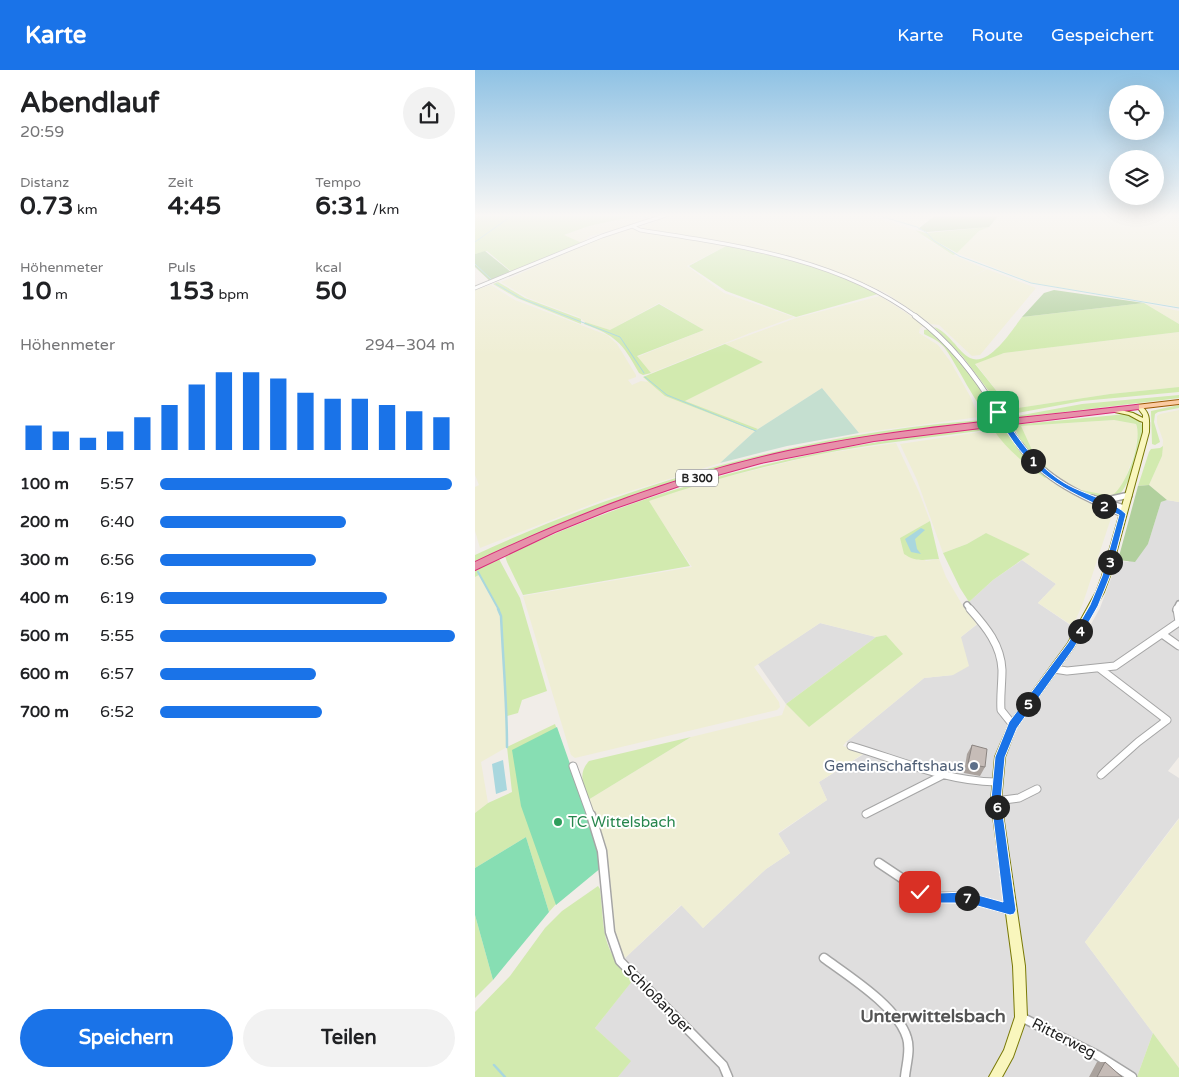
<!DOCTYPE html>
<html lang="de">
<head>
<meta charset="utf-8">
<style>
	body { margin:0; font-family:"Varela Round",sans-serif; background:#f2f2f2; color:#202124; height:100vh; display:flex; flex-direction:column; font-size:19px; white-space:nowrap }
	* { box-sizing:border-box; margin:0 }
	p { font-size:16px; color:#757577 }
	.icon { flex:none; width:28px; height:28px; fill:none; stroke:currentColor; stroke-width:2; stroke-linecap:round; stroke-linejoin:round }
	.map { position:relative; flex:1; overflow:hidden }
	.panel { display:flex; flex-direction:column; background:#fff; width:475px }
	.panel>* { flex:none }
	.tools { position:absolute; left:634px; top:15px; display:grid; gap:10px }
	.tools a { display:grid; place-items:center; width:55px; height:55px; border-radius:50%; background:#fff; box-shadow:0 5px 20px #0002; font-size:25px }
	.pin { position:absolute; display:grid; place-items:center; width:42px; height:42px; color:#fff; margin:-21px; border-radius:10px; box-shadow:0 2px 8px #0006 }
	.km { position:absolute; width:25px; height:25px; margin:-12px; border-radius:50%; background:#222; color:#fff; font-size:14px; line-height:25px; text-align:center }
	.round { display:grid; place-items:center; flex:none; width:52px; height:52px; border-radius:26px; background:#f2f2f2 }
	.summary { display:flex; align-items:center; justify-content:space-between; height:85px; padding:0 20px }
	h1 { font-size:28px; font-weight:700; line-height:38px }
	.stats { display:grid; grid-template-columns:repeat(3,1fr); gap:8px; height:85px; padding:5px 20px }
	.stats div { display:grid; align-content:center }
	.stats b { font-size:25px; font-weight:700 }
	.stats small { font-size:14px; font-weight:400 }
	.stats p { font-size:14px }
	.chart { height:140px; padding:10px 20px }
	.chart p { display:flex; justify-content:space-between }
	.chart svg { width:100%; height:90px; margin-top:5px; stroke:#1a73e8; stroke-width:6 }
	.cta { display:flex; gap:10px; margin-top:auto; padding:10px 20px }
	.cta a { flex:1; height:58px; border-radius:30px; background:#1a73e8; color:#fff; font-size:20px; font-weight:700; line-height:58px; text-align:center }
	.cta a+a { background:#f2f2f2; color:#202124 }
	ul { padding:0 20px; list-style:none; font-size:16px }
	li { display:grid; grid-template-columns:80px 60px 1fr; align-items:center; height:38px }
	li i { height:12px; border-radius:6px; background:#1a73e8 }
	header { display:flex; align-items:center; gap:30px; box-sizing:border-box; height:70px; padding:0 25px; background:#1a73e8; color:#fff }
	header strong { font-size:24px }
	nav { display:flex; gap:28px; margin-inline-start:auto; font-size:18px }
	main { display:flex; flex:1; min-height:0 }
	.map>svg:first-child { display:block }
	.residential { fill:#dfdede }
	.farmland { fill:#efeed4 }
	.grass { fill:#d2eaaf }
	.forest { fill:#b1d09d }
	.wetland { fill:#c5dfd0 }
	.pitch { fill:#87deb3 }
	.water { fill:#a9d7de }
	.lines { fill:none; stroke-linecap:round; stroke-linejoin:round }
	.stream-far2 { stroke:#a9d7de; stroke-width:1 }
	.stream-far1 { stroke:#a9d7de; stroke-width:2 }
	.stream { stroke:#a9d7de; stroke-width:2.5 }
	.street-far4-casing { stroke:#a5a5a5; stroke-width:4.5 }
	.street-far3-casing { stroke:#a5a5a5; stroke-width:6 }
	.street-far2-casing { stroke:#a5a5a5; stroke-width:8 }
	.street-far1-casing { stroke:#a5a5a5; stroke-width:9 }
	.street-casing { stroke:#a5a5a5; stroke-width:11 }
	.secondary-casing { stroke:#797906; stroke-width:2 }
	.primary-casing { stroke:#9c5802; stroke-width:2 }
	.highway-casing { stroke:#da2a79; stroke-width:2 }
	.street-far4 { stroke:#fff; stroke-width:3 }
	.street-far3 { stroke:#fff; stroke-width:4.5 }
	.street-far2 { stroke:#fff; stroke-width:5 }
	.street-far1 { stroke:#fff; stroke-width:7 }
	.street { stroke:#fff; stroke-width:8 }
	.secondary { fill:#f9f6bd; fill-rule:evenodd }
	.primary { fill:#fbcba3; fill-rule:evenodd }
	.highway { fill:#e791aa; fill-rule:evenodd }
	.street-bridge-casing { stroke:#a5a5a5; stroke-width:6; stroke-linecap:butt }
	.street-bridge { stroke:#fff; stroke-width:4.5 }
	.wall { fill:#aaa29d }
	.building { fill:#c6bcb7; stroke:#8b8480 }
	.route { fill:#1a73e8; stroke:#fff }
	.service-dot { fill:#5c6f8a; stroke:#fff; stroke-width:2 }
	.leisure-dot { fill:#2e9e5b; stroke:#fff; stroke-width:2 }
	.labels { text-anchor:middle; stroke-width:4; stroke-linejoin:round; paint-order:stroke }
	.shield { fill:#fff; stroke:#646464; stroke-width:1 }
	.shield-label { font-size:11px; font-weight:bold; fill:#212121 }
	.near-service-label { font-size:15px; fill:#4e5e75; stroke:#fff; text-anchor:end }
	.near-leisure-label { font-size:15px; fill:#27864d; stroke:#fff; text-anchor:start }
	.near-street-label { font-size:15px; fill:#212121; stroke:#fff }
	.near-quarter-label { font-size:18px; font-weight:bold; fill:#545454; stroke:#fff }
</style>
</head>
<body>
<header>
<strong>Karte</strong>
<nav><a>Karte</a><a>Route</a><a>Gespeichert</a></nav>
</header>
<main>
<section class="panel">
<div class="summary"><div><h1>Abendlauf</h1><p>20:59</p></div><a class="round"><svg class="icon" aria-label="share" viewBox="0 0 24 24"><path d="M12 15V3M7 8l5-5 5 5M5 13v7h14v-7"/></svg></a></div>
<div class="stats">
<div><p>Distanz</p><b>0.73<small> km</small></b></div>
<div><p>Zeit</p><b>4:45</b></div>
<div><p>Tempo</p><b>6:31<small> /km</small></b></div>
</div>
<div class="stats">
<div><p>Höhenmeter</p><b>10<small> m</small></b></div>
<div><p>Puls</p><b>153<small> bpm</small></b></div>
<div><p>kcal</p><b>50</b></div>
</div>
<div class="chart"><p><span>Höhenmeter</span>294–304 m</p>
<svg viewBox="0 0 160 44" preserveAspectRatio="none"><path d="M5 44V32M15 44V35M25 44V38M35 44V35M45 44V28M55 44V22M65 44V12M75 44V6M85 44V6M95 44V9M105 44V16M115 44V19M125 44V19M135 44V22M145 44V25M155 44V28"/></svg>
</div>
<ul>
<li><b>100 m</b>5:57<i style="width:99%"></i></li>
<li><b>200 m</b>6:40<i style="width:63%"></i></li>
<li><b>300 m</b>6:56<i style="width:53%"></i></li>
<li><b>400 m</b>6:19<i style="width:77%"></i></li>
<li><b>500 m</b>5:55<i style="width:100%"></i></li>
<li><b>600 m</b>6:57<i style="width:53%"></i></li>
<li><b>700 m</b>6:52<i style="width:55%"></i></li>
</ul>
<div class="cta"><a>Speichern</a><a>Teilen</a></div>
</section>
<div class="map">
<svg width="704" height="1007" viewBox="0 0 704 1007">
	<rect width="100%" height="100%" fill="#f1ede8"/>
	<path class="residential" d="M692,430l12,2v255l-11,14 11,7v40l-94,124 68,91 -16,44h-519l12,-16 -35,-33 44,-56 -14,-14 57,-53 21,23 63,-59 24,-16 -12,-19 49,-34 -8,-18 53,-33 -26,-7 78,-64 29,-3 8,-38 23,-18 -15,-17 24,-22 29,-20 34,24 -18,19 47,32 15,-27 18,-48 10,2 20,-18 13,-42z
		M345,553l56,14 -90,67 -28,-40z"/>
	<path class="farmland" d="M197,144h193l55,18 6,7 27,16 33,14 -20,11 21,-11 49,19 -56,67 -8,1 -33,-31 -8,-1 -45,-31 -37,-16 -107,-31 -102,-18z
		M400,144h62l-18,13z
		M525,144h157l22,4v89l-146,-24 -76,-30 22,-22 10,-4z
		M159,146l17,5 -61,15 -8,7 -19,-7 26,-10z
		M154,158l99,17 -41,21 37,27 70,24 -44,16 -99,40 -14,-16 87,-35 -20,8 -45,-27 -49,27 -25,-8 -6,-5 -51,-19 -27,-16 101,-45z
		M16,215l24,15 92,35 10,9 19,31v2l-8,3 4,5 9,-4 8,1 16,14 90,35 -35,32 -115,36 -125,49 -5,-17v-44l4,-2 -4,-10v-185z
		M405,226l45,29 -5,3 -1,5 19,12 12,16 20,35 9,21 -120,16 -37,-45 -64,41 -74,-28 79,-39 -38,-18 71,-26z
		M669,233l35,8v13z
		M704,262v55l-69,7 -99,15 -36,-46 29,-10z
		M704,340v92l-12,-2 -18,-15 13,-29 1,-16 -6,-17v-7l3,-2z
		M639,350l22,4 2,8 -3,19 -11,31 -7,11 -5,3 -30,-5 -10,-5 -21,-14 -19,-22 -12,-22 1,-2z
		M518,360l52,48 2,-1 21,14 38,19 6,5 -29,88 -10,23 -35,-23 18,-19 -34,-24 7,-6 -43,-21 -19,11 -24,9 -26,-73 -17,-36z
		M421,373l23,49 11,29 -30,17 26,23 13,-2 7,18 17,29 14,18 -16,13 8,29 -16,9 -29,3 -78,64 -3,4 23,6 -47,30 8,18 -49,33 12,20 -24,16 -63,59 -22,-23 -56,53 -9,-15 -7,-39 -3,-55 -18,-49 103,-63 91,-22 4,-11 9,9 91,-78 -10,2 -56,-14 -66,44 25,35 1,5 -3,3 -202,48 -4,-3 -48,-159 169,-29 -44,-66 57,-19 116,-28z
		M4,505l18,30 4,11 3,72 3,17v42l-26,15 7,41 -13,10v-236z
		M704,749v249l-94,-126z"/>
	<path class="grass" d="M2,144h152l5,2 -45,10 -25,9 18,8 -69,30 -26,-22 -12,3v-37z
		M514,157l-10,4 -22,22 -25,-14 24,15 -3,1 -38,-25 11,3z
		M253,175c51,12 105,23 150,49l-82,23 -70,-26 -37,-25z
		M23,212l27,16 56,21v5l-64,-26 -24,-14z
		M669,233l35,21v8l-175,21 -29,11 36,45 99,-15 69,-7v5l-97,9 -75,14 -44,-58 -29,-30c8,2 15,11 21,17 4,5 9,11 15,14 19,9 42,-28 52,-41z
		M184,234l45,26 -67,26 14,17 -8,2 -4,-2c-17,-31 -23,-37 -55,-49l1,-2 25,8z
		M455,259c20,18 60,61 67,87h-8c-9,-3 -35,-57 -45,-69 -5,-6 -12,-9 -20,-13v-4z
		M250,274l38,18 -78,39 73,28 -3,2 -90,-35 -22,-19z
		M704,325v3l-164,20 2,-2 65,-12z
		M704,335v3l-21,4 -3,2 -1,8 6,20 -5,3 -3,-1 -1,-33z
		M651,344l14,7c2,4 4,7 3,11 -1,13 -15,60 -27,65 -11,5 -26,-2 -35,-7l30,6c15,-8 32,-56 25,-72l-22,-4 -93,6 11,24 19,22 -2,1 -25,-26 -11,-22z
		M524,349l-128,19 -199,45 -94,33 -103,47v-8c160,-75 347,-126 524,-136z
		M525,356l1,2 -7,1h7l7,5 17,24 22,19 -2,1c-19,-13 -39,-29 -52,-49 -58,8 -115,14 -172,25 -58,12 -116,28 -172,47l41,65 -167,29 -16,-33 -2,-6c162,-76 318,-112 495,-130z
		M688,376l-1,10 -13,29 -11,1 11,-34 2,-3 9,-1z
		M455,451l9,38c-14,0 -22,4 -35,-5l-4,-16z
		M511,463l44,21 -37,26 -24,22 -9,-14 -17,-35 24,-9z
		M24,489l21,39 27,93 -25,9 -4,13 -11,3 -6,-100 -4,-11 -18,-30 -4,2v-8z
		M411,565l17,19 -94,73 -23,-23 90,-67z
		M80,654l2,6v173l-8,9 -23,-75 -51,31v-55l13,-10 24,-11 -5,-45z
		M216,667l-103,63c-4,-15 -11,-26 1,-39z
		M123,816l2,3c5,43 0,59 33,91l-38,48 36,33 -13,16h-143v-65l35,-36 35,-48 17,-17z
		M0,845l18,65 -18,18z
		M678,963l26,35v9h-42z"/>
	<path class="forest" d="M462,144h63l-11,13 -62,5 -9,-3z
		M10,181l27,22 -21,9 -16,-15v-13z
		M579,220l90,13 -122,14 22,-24z
		M674,415l18,15 -6,2 -13,42 -13,18 -17,-2 20,-74z"/>
	<path class="wetland" d="M347,318l37,45 -72,13 -67,17 35,-32z"/>
	<path class="pitch" d="M82,657l39,111 6,29 -46,38 -35,-99 -9,-56z
		M51,767l23,75 -56,68 -18,-65v-47z"/>
	<path class="water" d="M446,458l4,2 -10,9 2,10 4,5 -10,-2 -6,-13z
		M28,690l4,30 -11,4 -4,-30z"/>
	<g class="lines">
		<path class="stream-far2" d="M159,144l16,5
			M398,144l44,13 10,6 6,7 26,16 72,27 148,25
			M0,172l35,-25
			M0,194l18,17
			M21,214l24,14 100,39 24,36
			M170,307l22,18 89,36"/>
		<path class="stream-far1" d="M3,502l21,38"/>
		<path class="stream" d="M23,539l3,7c2,44 6,87 6,131
			M19,995l11,12"/>
		<defs>
			<path id="street-far4" d="M159,157l6,3c95,15 198,28 277,87
				M0,218l127,-52 67,-22"/>
			<path id="street-far3" d="M440,246c35,26 60,59 83,96
				M538,364l8,12"/>
			<path id="street-far2" d="M545,375c24,35 66,53 103,69
				M617,428l32,10
				M632,430l22,-5
				M492,535l4,5
				M701,540l3,-6"/>
			<path id="street-far1" d="M495,539c16,18 31,36 32,61 0,14 -2,27 -1,40l12,15
				M702,539l2,13
				M687,564l17,12
				M624,598l68,52 -29,22 -37,33
				M579,599l13,2 48,-5 64,-44
				M376,676c48,14 94,35 145,36
				M98,696l18,50
				M521,731l23,-3 18,-9
				M391,744l75,-38"/>
			<path id="street" d="M116,745l11,36 8,81 10,29 103,104 5,12
				M404,793l51,34h37l43,13
				M349,888c26,19 74,49 83,80 4,12 -1,27 -2,39
				M546,947l76,38 35,22"/>
			<path id="secondary" d="M665,335c11,8 9,15 9,27l-39,144 -6,16 -30,55 -58,81 -11,29 -4,44 24,165 2,51 -14,40 -11,20h-13l15,-27 11,-33 -2,-51 -22,-165 4,-44 15,-35 58,-79 28,-51 6,-16 41,-144v-10l-3,-1 -11,-6 -19,-4 -1,-1 3,-2 21,5 10,5v-3l-6,-8z"/>
			<path id="primary" d="M704,330v4l-43,5 -3,-2 3,-2z"/>
			<path id="highway" d="M661,335h3v4l-265,32 -113,22 -76,21 -78,27 -52,21 -80,38v-8c102,-48 202,-87 313,-111 114,-24 232,-32 348,-46z"/>
		</defs>
		<use href="#street-far4" class="street-far4-casing"/>
		<use href="#street-far3" class="street-far3-casing"/>
		<use href="#street-far2" class="street-far2-casing"/>
		<use href="#street-far1" class="street-far1-casing"/>
		<use href="#street" class="street-casing"/>
		<use href="#secondary" class="secondary-casing"/>
		<use href="#primary" class="primary-casing"/>
		<use href="#highway" class="highway-casing"/>
		<use href="#street-far4" class="street-far4"/>
		<use href="#street-far3" class="street-far3"/>
		<use href="#street-far2" class="street-far2"/>
		<use href="#street-far1" class="street-far1"/>
		<use href="#street" class="street"/>
		<use href="#secondary" class="secondary"/>
		<use href="#primary" class="primary"/>
		<use href="#highway" class="highway"/>
		<defs>
			<path id="street-bridge" d="M523,342l15,22"/>
		</defs>
		<use href="#street-bridge" class="street-bridge-casing"/>
		<use href="#street-bridge" class="street-bridge"/>
	</g>
	<path class="wall" d="M497,675l13,22 -5,9 -16,-3 3,-19z
		M622,992h8l17,15h-33z"/>
	<path class="building" d="M497,675l15,4 -2,18 -17,-3z
		M630,992l17,15h-25z"/>
	<linearGradient id="sky" x2="0" y2="1"><stop stop-color="#8fc2e4"/><stop offset="0.51" stop-color="#f9f7f5"/><stop offset="1" stop-color="#f9f7f5" stop-opacity="0"/></linearGradient>
	<rect width="704" height="285" fill="url(#sky)"/>
	<path class="route" d="M521,341h4c20,30 40,61 74,77 15,7 42,15 52,26l-16,62 -12,30 -24,42 -57,80 -12,29 -4,43 15,110 -2,4 -4,1 -43,-12h-37l-14,-7 -2,-4 2,-4 4,-2 18,7 29,-1 36,10 -12,-102 4,-43 14,-35 59,-79 22,-38 12,-29 17,-61c-47,-22 -82,-36 -111,-81 -4,-7 -12,-16 -12,-23z"/>
	<circle class="service-dot" cx="499" cy="696" r="5"/>
	<circle class="leisure-dot" cx="83" cy="752" r="5"/>
	<g class="labels">
		<rect class="shield" x="201" y="399.5" width="42" height="17" rx="4"/>
		<g class="shield-label">
			<text x="222" y="412">B 300</text>
		</g>
		<g class="near-service-label">
			<text x="489" y="701">Gemeinschaftshaus</text>
		</g>
		<g class="near-leisure-label">
			<text x="93" y="757">TC Wittelsbach</text>
		</g>
		<g class="near-street-label">
			<text transform="translate(183 929) rotate(45)" y="5">Schloßanger</text>
			<text transform="translate(589 968) rotate(27)" y="5">Ritterweg</text>
		</g>
		<g class="near-quarter-label">
			<text x="458" y="952">Unterwittelsbach</text>
		</g>
	</g>
</svg>
<div class="tools">
<a><svg class="icon" aria-label="locate" viewBox="0 0 24 24"><circle cx="12" cy="12" r="6"/><path d="M12 2v4M12 18v4M2 12h4M18 12h4"/></svg></a>
<a><svg class="icon" aria-label="layers" viewBox="0 0 24 24"><path d="M12 4l9 5-9 5-9-5zM3 14l9 5 9-5"/></svg></a>
</div>
<div class="pin" style="left:523px;top:342px;background:#1e9e55"><svg class="icon" aria-label="arrive" viewBox="0 0 24 24"><path d="M6 21V4h12l-3 4 3 4H6"/></svg></div>
<div class="pin" style="left:445px;top:822px;background:#d93025"><svg class="icon" aria-label="check" viewBox="0 0 24 24"><path d="M5 12l5 5 9-10"/></svg></div>
<b class="km" style="left:558px;top:391px">1</b>
<b class="km" style="left:629px;top:436px">2</b>
<b class="km" style="left:635px;top:492px">3</b>
<b class="km" style="left:605px;top:561px">4</b>
<b class="km" style="left:553px;top:634px">5</b>
<b class="km" style="left:522px;top:737px">6</b>
<b class="km" style="left:492px;top:828px">7</b>
</div>
</main>
</body>
</html>
